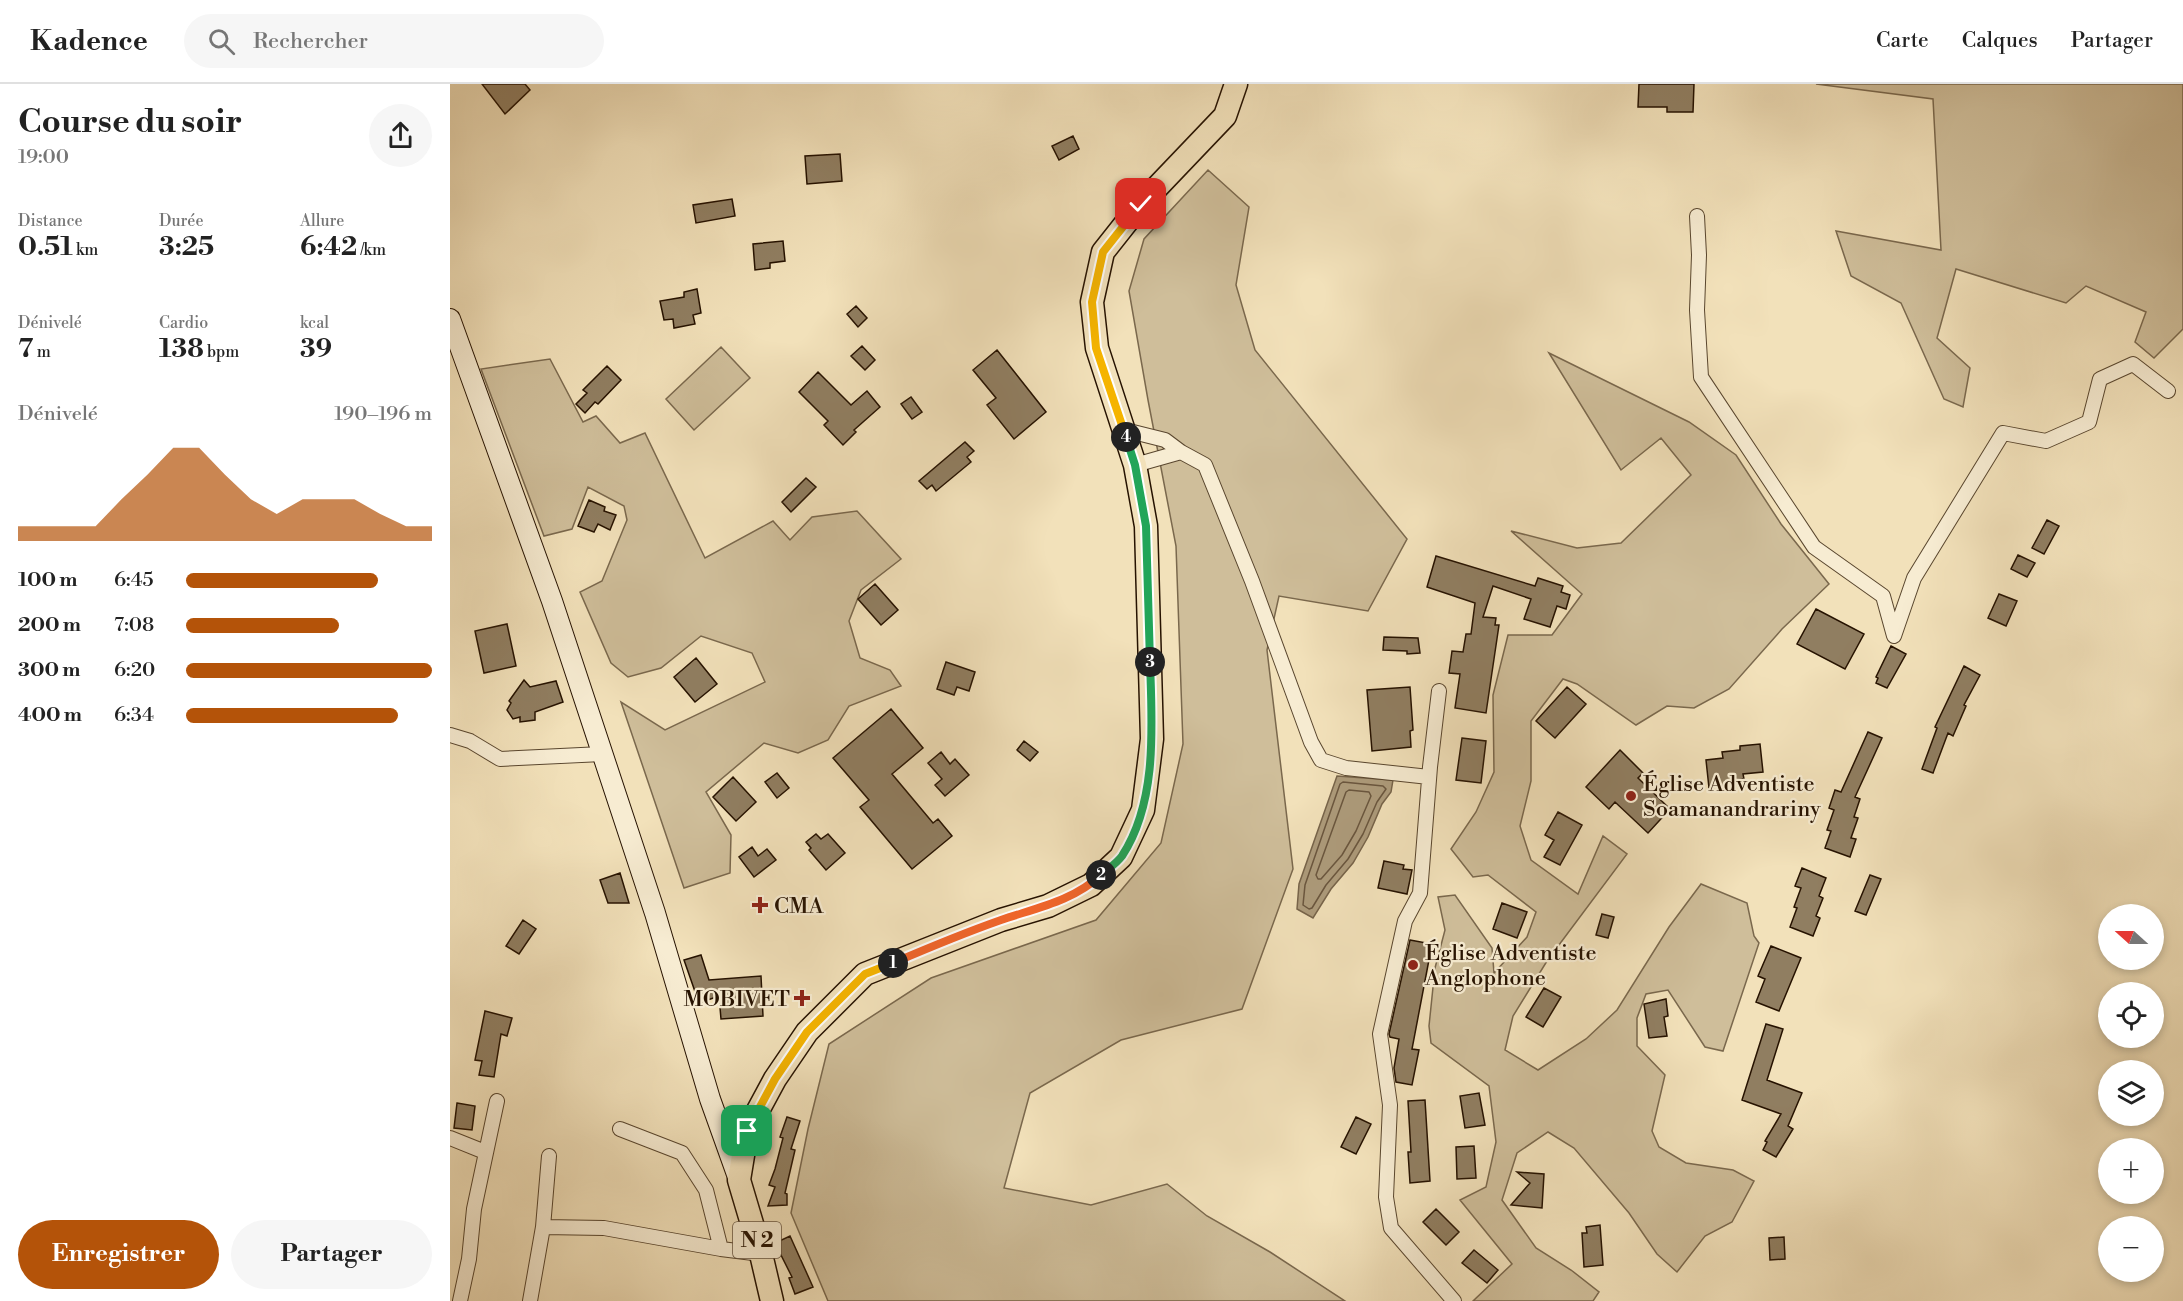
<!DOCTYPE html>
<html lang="fr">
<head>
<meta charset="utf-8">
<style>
	body { margin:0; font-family:"Libre Bodoni",serif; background:#f6f6f6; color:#222; height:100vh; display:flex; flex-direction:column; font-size:22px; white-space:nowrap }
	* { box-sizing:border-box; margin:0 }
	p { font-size:20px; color:#767676 }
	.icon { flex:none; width:33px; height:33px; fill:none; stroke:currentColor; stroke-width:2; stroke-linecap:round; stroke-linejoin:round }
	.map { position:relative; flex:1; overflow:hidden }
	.panel { display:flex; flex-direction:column; background:#fff; width:450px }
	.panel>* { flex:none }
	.needle { width:39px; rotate:291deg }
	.buttons { position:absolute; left:1648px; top:820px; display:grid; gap:12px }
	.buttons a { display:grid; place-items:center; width:66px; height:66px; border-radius:50%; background:#fff; box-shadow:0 3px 9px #0003; font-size:30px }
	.pin { position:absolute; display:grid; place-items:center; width:51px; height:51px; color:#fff; margin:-26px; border-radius:12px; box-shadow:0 3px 9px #0006 }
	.km { position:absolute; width:30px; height:30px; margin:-15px; border-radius:50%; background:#222; color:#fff; font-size:16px; line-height:30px; text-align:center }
	.round { display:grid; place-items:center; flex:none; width:63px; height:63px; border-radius:32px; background:#f6f6f6 }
	.headline { display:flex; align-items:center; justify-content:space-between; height:102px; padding:0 18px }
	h1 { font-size:33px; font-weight:700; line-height:45px }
	.stats { display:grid; grid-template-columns:repeat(3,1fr); gap:9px; height:102px; padding:6px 18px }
	.stats div { display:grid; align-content:center }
	.stats b { font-size:26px; font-weight:700 }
	.stats small { font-size:16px; font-weight:400 }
	.stats p { font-size:16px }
	.chart { height:168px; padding:12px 18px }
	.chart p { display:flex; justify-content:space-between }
	.chart svg { width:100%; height:108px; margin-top:6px; fill:#b45309; opacity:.7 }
	.action { display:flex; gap:12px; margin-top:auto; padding:12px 18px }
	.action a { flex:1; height:69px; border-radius:36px; background:#b45309; color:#fff; font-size:24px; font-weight:700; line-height:69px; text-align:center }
	.action a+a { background:#f6f6f6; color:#222 }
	ul { padding:0 18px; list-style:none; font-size:20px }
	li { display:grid; grid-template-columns:96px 72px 1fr; align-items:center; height:45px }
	li i { height:15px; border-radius:8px; background:#b45309 }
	header { display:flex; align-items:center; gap:36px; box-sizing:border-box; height:84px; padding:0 30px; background:#fff; border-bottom:2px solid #e0e0e0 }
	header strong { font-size:28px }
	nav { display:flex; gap:33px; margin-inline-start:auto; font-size:21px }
	.search { width:420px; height:54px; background:#f6f6f6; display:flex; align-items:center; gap:15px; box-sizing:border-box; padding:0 21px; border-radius:33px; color:#767676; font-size:22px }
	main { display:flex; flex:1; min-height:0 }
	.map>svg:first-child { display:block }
	.green { fill:#cfbe9a; stroke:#7a684d; stroke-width:1.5 }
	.water { fill:#ad9b7b; stroke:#77644a; stroke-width:1.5 }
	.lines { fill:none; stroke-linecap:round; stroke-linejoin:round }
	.shore { stroke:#6a563e; stroke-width:1.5 }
	.building { fill:#907e61; stroke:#261200; stroke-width:1.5 }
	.street-casing { stroke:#59462e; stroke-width:16 }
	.secondary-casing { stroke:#261200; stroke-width:22 }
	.primary-casing { stroke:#261200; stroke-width:25 }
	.street { stroke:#f7ecd2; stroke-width:14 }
	.secondary { stroke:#f7ecd2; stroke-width:20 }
	.primary { stroke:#f2e1ba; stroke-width:22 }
	.split-1-casing { stroke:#fff; stroke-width:12 }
	.split-2-casing { stroke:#fff; stroke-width:12 }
	.split-3-casing { stroke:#fff; stroke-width:12 }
	.split-4-casing { stroke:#fff; stroke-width:12 }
	.split-5-casing { stroke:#fff; stroke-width:12 }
	.split-1 { stroke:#f5b400; stroke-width:8 }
	.split-2 { stroke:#f0652b; stroke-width:8 }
	.split-3 { stroke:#22a559; stroke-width:8 }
	.split-4 { stroke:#22a559; stroke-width:8 }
	.split-5 { stroke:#f5b400; stroke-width:8 }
	.poi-dot { fill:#8f2418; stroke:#f7ecd2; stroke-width:2 }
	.labels { text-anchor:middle; stroke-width:4.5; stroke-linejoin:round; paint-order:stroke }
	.shield { fill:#f7ecd2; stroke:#65533f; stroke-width:1.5 }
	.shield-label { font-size:21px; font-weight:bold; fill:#261200 }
	.poi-label { font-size:22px; fill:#261200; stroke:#f7ecd2; text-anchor:start }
</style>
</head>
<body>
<header>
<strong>Kadence</strong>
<div class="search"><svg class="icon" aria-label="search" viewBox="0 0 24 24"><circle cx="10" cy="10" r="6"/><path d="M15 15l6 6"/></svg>Rechercher</div>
<nav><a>Carte</a><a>Calques</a><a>Partager</a></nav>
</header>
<main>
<section class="panel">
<div class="headline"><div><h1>Course du soir</h1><p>19:00</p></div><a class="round"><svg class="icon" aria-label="share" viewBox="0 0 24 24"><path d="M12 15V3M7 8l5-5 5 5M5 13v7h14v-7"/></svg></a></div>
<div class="stats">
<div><p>Distance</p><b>0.51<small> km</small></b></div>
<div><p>Durée</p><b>3:25</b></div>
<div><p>Allure</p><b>6:42<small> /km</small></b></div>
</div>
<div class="stats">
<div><p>Dénivelé</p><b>7<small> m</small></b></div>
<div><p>Cardio</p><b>138<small> bpm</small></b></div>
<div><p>kcal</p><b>39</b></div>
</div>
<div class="chart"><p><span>Dénivelé</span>190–196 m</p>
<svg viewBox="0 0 160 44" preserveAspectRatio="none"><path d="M0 44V38L10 38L20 38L30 38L40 27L50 17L60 6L70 6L80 17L90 27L100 33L110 27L120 27L130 27L140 33L150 38L160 38V44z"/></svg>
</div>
<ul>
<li><b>100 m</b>6:45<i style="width:78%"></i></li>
<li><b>200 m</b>7:08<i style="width:62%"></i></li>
<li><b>300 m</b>6:20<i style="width:100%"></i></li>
<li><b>400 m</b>6:34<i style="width:86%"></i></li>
</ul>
<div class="action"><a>Enregistrer</a><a>Partager</a></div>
</section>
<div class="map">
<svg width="1733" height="1217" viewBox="0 0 1733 1217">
	<rect width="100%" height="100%" fill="#f2e1ba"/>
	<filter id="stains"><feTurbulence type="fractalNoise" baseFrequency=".00333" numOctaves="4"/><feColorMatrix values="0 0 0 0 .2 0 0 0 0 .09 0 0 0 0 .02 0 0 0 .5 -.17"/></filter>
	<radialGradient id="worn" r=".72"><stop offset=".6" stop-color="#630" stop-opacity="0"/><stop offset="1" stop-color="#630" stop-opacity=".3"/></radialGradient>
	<path class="green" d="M1366,0h367v245l-29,29 -19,-16 11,-30 -60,-26 -20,17 -110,-34 -19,69 33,30 -7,39 -19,-8 -43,-96 -50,-27 -15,-45 105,19 -8,-151z
		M758,86l41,37 -13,78 19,65 152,189 -39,72 -89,-15 -12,54 26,219 -51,140 -121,31 -91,53 -26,95 87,17 76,-21 40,32 63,36 75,49h-517l-37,-88 17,-84 21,-85 102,-66 165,-58 65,-77 22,-99 -7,-198 -28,-146 -19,-109 15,-52z
		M271,263l29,31 -56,52 -28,-31z
		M1099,269l140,69 47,33 45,69 48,60 -47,45 -53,60 -35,19 -27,-2 -31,19 -59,-41 -14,-5 -32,42v60l-11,45 11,34 47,34 25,-58 24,18 -80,107 -34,55 -8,34 33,20 48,-31 31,-29 52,-83 32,-43 46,19 7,33 5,7 -36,108 -18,-4 -37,-57 -22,4 -9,24v28l28,29 -13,56 7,16 27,16 47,7 21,11 -22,41 -27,14 -28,36 -20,-18 -28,-41 -55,-65 -26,-16 -31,21 -15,47 34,48 35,22 28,22 -6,9h-120l39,-37 -52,-64 26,-13 10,-45 -7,-56 -58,-43 -2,-17 6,-58 10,-38 -7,-33 17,-2 37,53 2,25 33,-36 9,-25 -48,-37 -15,2 -22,-28 25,-37 18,-40 -1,-77 15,-60h44l30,-41 -71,-63 66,17 44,-5 70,-68 -30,-37 -40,32z
		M100,275l33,63 13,-6 24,27 25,-10 60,125 68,-37 17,19 22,-23 45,-6 44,48 -40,31 -12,31 11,37 30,12 11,16 -52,20 -21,34 -30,13 -34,-10 -58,49 25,43 -1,38 -46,15 -63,-186 44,28 100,-48 -13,-29 -51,-17 -40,32 -33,9 -17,-14 -31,-71 22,-11 25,-61 -3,-14 -36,-19 -16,42 -28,7 -63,-167z"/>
	<path class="water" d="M887,692l56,4 -2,12 -9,12 -14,33 -15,26 -22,26 -18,29 -16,-9 2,-25z"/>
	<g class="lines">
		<path class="shore" d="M893,698l40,4 3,3 -9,13 -14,32 -15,25 -22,26 -14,23 -3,1 -6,-4 2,-20 35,-101z
			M899,706l20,2 2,4 -15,35 -14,24 -21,24h-3l-2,-4 30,-83z"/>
	</g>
	<path class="building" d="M32,0h43l5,6 -25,24z
		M1189,0h55l-1,28h-26v-5h-29z
		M623,52l6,13 -20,11 -7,-14z
		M390,70l2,27 -35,3 -2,-28z
		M282,115l3,17 -39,7 -3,-18z
		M333,157l2,20 -15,2v5l-15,2 -2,-26z
		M247,205l4,24 -8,2 2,9 -21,4 -1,-9 -9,1 -4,-19 24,-4v-5z
		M406,222l11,12 -9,9 -11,-13z
		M412,262l13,14 -10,10 -14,-14z
		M547,266l49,62 -32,27 -27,-34 9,-7 -23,-28z
		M157,282l14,14 -23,24 -3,-2 -10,11 -9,-9 11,-11 -4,-3z
		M368,288l33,33 16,-14 13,16 -26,23 2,2 -13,13 -19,-20 4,-4 -29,-29z
		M461,313l11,15 -10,7 -11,-15z
		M515,358l9,9 -7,6 4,5 -35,29 -4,-6 -5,4 -8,-8z
		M356,394l10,9 -25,25 -9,-10z
		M139,416l16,7 -1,4 12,4 -6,15 -12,-6 -4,8 -16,-6z
		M1597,436l12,6 -15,28 -12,-6z
		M1568,471l17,8 -8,14 -16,-8z
		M986,472l99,30 3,-8 25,8 -2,6 9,3 -4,14 -9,-3 -7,21 -26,-8 7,-20 -38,-13 -10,31 13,1 -1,7h4l-13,88 -31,-5 5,-34 -11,-1 3,-22 11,1 3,-18h5l4,-31 -48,-16z
		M425,500l23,26 -17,15 -23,-26z
		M1549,510l18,7 -11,25 -18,-8z
		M1366,525l48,25 -19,35 -48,-25z
		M57,540l9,42 -32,7 -9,-42z
		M934,553l34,1 2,15 -13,1v-3l-24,-1z
		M1441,562l15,8 -19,34 -11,-5 2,-5 -2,-1z
		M246,574l21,26 -22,18 -21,-25z
		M496,578l29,10 -6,19 -12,-4 -3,8 -17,-6z
		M1514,582l16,9 -16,30 2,1 -13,30 -5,-3 -15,40 -11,-4 15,-41 -2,-1z
		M74,596l6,7 26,-6 7,21 -28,10v8l-15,2v-5l-7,2 -6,-9 4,-7 -2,-2z
		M960,603l3,43 -3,1 1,16 -39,4 -5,-61z
		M1117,603l19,17 -31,34 -19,-17z
		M441,625l32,39 -31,26 41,49 5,-4 14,17 -40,33 -52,-62 9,-7 -36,-42z
		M1418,648l14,6 -27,59 5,2 -6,18 4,1 -7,20 5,1 -6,18 -25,-9 6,-17 -4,-1 7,-20 -5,-2 6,-18 6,2z
		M1012,654l24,3 -5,42 -25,-3z
		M574,657l14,11 -8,9 -13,-11z
		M1310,660l3,28 -20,2 1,5 -19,2 1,5 -17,2 -3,-28 17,-2 -1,-6 18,-2v-4z
		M1170,666l23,23 -5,5 32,31 -22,24 -33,-31 -6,7 -23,-22z
		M491,668l9,12 5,-5 14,16 -24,21 -10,-11 7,-6 -14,-16z
		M327,689l12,15 -12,10 -12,-16z
		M283,693l23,25 -20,19 -23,-24z
		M1108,728l24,13 -22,40 -16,-8 10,-17 -9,-5z
		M366,750l5,5 7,-5 17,19 -19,17 -17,-20 2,-2 -5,-6z
		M302,763l6,9 9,-7 9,11 -22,17 -15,-20z
		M934,777l20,4 -1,4 9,1 -5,24 -29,-6z
		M1352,784l24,10 -7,18 4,2 -7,18 4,2 -7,18 -23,-9 7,-19 -3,-1 7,-19 -6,-2z
		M170,789l9,30h-21l-8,-23z
		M1420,791l11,4 -15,36 -11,-4z
		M1052,819l25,9 -10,26 -24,-9z
		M1152,830l12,3 -6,21 -12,-3z
		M73,836l13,9 -17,25 -13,-8z
		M960,856l22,4 -20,105 7,1 -7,35 -16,-3 -2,-14 5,-29 -9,-2 -1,-3z
		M1321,862l30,12 -22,53 -23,-9 9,-23 -7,-3z
		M251,871l8,25 52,-4 2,40 -42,3 -2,-23 -20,7 -15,-43z
		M1094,904l17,9 -18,30 -17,-10z
		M1216,915l2,17 -4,1 3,19 -18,2 -5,-34z
		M35,927l27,7 -5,18 -6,-2 -7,43 -15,-2 3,-14 -7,-1z
		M1316,940l17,5 -16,51 35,13 -14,33 5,3 -17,28 -13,-7 4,-8 -2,-1 16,-27 -39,-14z
		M1029,1009l6,32 -20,3 -5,-32z
		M975,1016l5,81 -20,2 -2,-31h3l-3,-51z
		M7,1019l18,3 -3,24 -18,-2z
		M337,1033l13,4 -9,28 4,1 -10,43 2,1v11l-19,1 7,-19 -6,-2 6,-16 8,-31 -3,-1z
		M906,1033l15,7 -15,30 -15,-7z
		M1024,1062l2,32 -19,1 -1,-32z
		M1067,1088l27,2 -2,34 -31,-3 19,-22z
		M986,1125l23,23 -13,13 -23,-23z
		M1150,1141l3,40 -19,2 -2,-34h5l-1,-6z
		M340,1152l23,51 -18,7 -6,-16 3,-1 -17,-34z
		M1334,1153l1,22 -15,1 -1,-22z
		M1024,1166l24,20 -11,13 -25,-20z"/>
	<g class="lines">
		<defs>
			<path id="street" d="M1247,132l2,39 -2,55 4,67 113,170 69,49 11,40 20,-58 89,-145 43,8 43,-19 11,-43 33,-15 35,27
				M675,346l40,10 16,12 -46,13
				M731,368l24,13 47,116 59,161 10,18 25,8 83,9
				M989,607l-9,76 -10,126 -15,28 -25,113 10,71 -4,92 5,31 63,73
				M0,651l20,6 30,18 102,-5
				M0,1054l35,14
				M93,1143l61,1 117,21 -15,-59 -24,-37 -62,-24
				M271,1165l40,5
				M10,1217l9,-42 5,-50 23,-108
				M80,1217l13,-74 6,-71"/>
			<path id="secondary" d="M0,235l102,282 103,312 55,186 29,81"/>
			<path id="primary" d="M322,1217l-11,-47 -22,-74 8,-49 28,-52 32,-47 58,-58 136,-54 47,-14 43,-21 30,-28 22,-47 9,-71 -6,-213 -11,-61 -38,-117 -5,-46 11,-50 38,-48 84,-88 11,-32"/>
		</defs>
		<use href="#street" class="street-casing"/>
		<use href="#secondary" class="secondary-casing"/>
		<use href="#primary" class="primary-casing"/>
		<use href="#street" class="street"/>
		<use href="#secondary" class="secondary"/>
		<use href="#primary" class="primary"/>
	</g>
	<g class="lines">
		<defs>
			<path id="split-1" d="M297,1047l28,-52 32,-47 58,-58 28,-11"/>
			<path id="split-2" d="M443,879c35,-15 71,-30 108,-43 35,-12 72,-19 100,-45"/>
			<path id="split-3" d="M651,791c7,-6 16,-12 21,-19 36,-55 30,-132 28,-194"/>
			<path id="split-4" d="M676,353l9,28 11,61 4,136"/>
			<path id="split-5" d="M676,353l-30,-89 -4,-46 11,-50 38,-48"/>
		</defs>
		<use href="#split-1" class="split-1-casing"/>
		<use href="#split-2" class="split-2-casing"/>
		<use href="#split-3" class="split-3-casing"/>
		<use href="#split-4" class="split-4-casing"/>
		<use href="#split-5" class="split-5-casing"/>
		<use href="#split-1" class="split-1"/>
		<use href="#split-2" class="split-2"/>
		<use href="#split-3" class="split-3"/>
		<use href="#split-4" class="split-4"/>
		<use href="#split-5" class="split-5"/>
	</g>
	<g class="poi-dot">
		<circle cx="1181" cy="712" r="6"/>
		<path d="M307 812h6v6h6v6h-6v6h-6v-6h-6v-6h6z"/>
		<circle cx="963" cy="881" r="6"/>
		<path d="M349 905h6v6h6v6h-6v6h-6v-6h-6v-6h6z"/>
	</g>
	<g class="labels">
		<rect class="shield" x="283" y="1138" width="48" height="36" rx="4.5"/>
		<g class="shield-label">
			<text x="307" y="1163">N 2</text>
		</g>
		<g class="poi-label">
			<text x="1193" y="707">Église Adventiste<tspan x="1193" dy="25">Soamanandrariny</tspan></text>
			<text x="324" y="829">CMA</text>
			<text x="975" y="876">Église Adventiste<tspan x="975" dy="25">Anglophone</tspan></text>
			<text x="340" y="922" text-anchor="end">MOBIVET</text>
		</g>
	</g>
	<rect width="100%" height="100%" filter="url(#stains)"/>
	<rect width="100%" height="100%" fill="url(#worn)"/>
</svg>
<div class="buttons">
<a><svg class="needle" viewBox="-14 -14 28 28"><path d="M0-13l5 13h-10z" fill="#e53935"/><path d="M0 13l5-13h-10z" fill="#767676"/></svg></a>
<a><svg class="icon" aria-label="locate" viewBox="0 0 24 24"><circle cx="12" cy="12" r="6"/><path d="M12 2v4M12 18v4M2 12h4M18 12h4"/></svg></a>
<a><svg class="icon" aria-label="layers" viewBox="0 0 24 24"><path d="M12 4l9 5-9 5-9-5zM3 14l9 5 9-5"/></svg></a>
<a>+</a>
<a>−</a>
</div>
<div class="pin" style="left:297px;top:1047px;background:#1e9e55"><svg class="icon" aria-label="arrive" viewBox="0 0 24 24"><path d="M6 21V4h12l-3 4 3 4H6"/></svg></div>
<div class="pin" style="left:691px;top:120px;background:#d93025"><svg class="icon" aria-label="check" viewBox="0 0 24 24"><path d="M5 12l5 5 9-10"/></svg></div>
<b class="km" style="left:443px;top:879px">1</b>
<b class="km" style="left:651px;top:791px">2</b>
<b class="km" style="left:700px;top:578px">3</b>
<b class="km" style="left:676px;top:353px">4</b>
</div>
</main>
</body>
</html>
